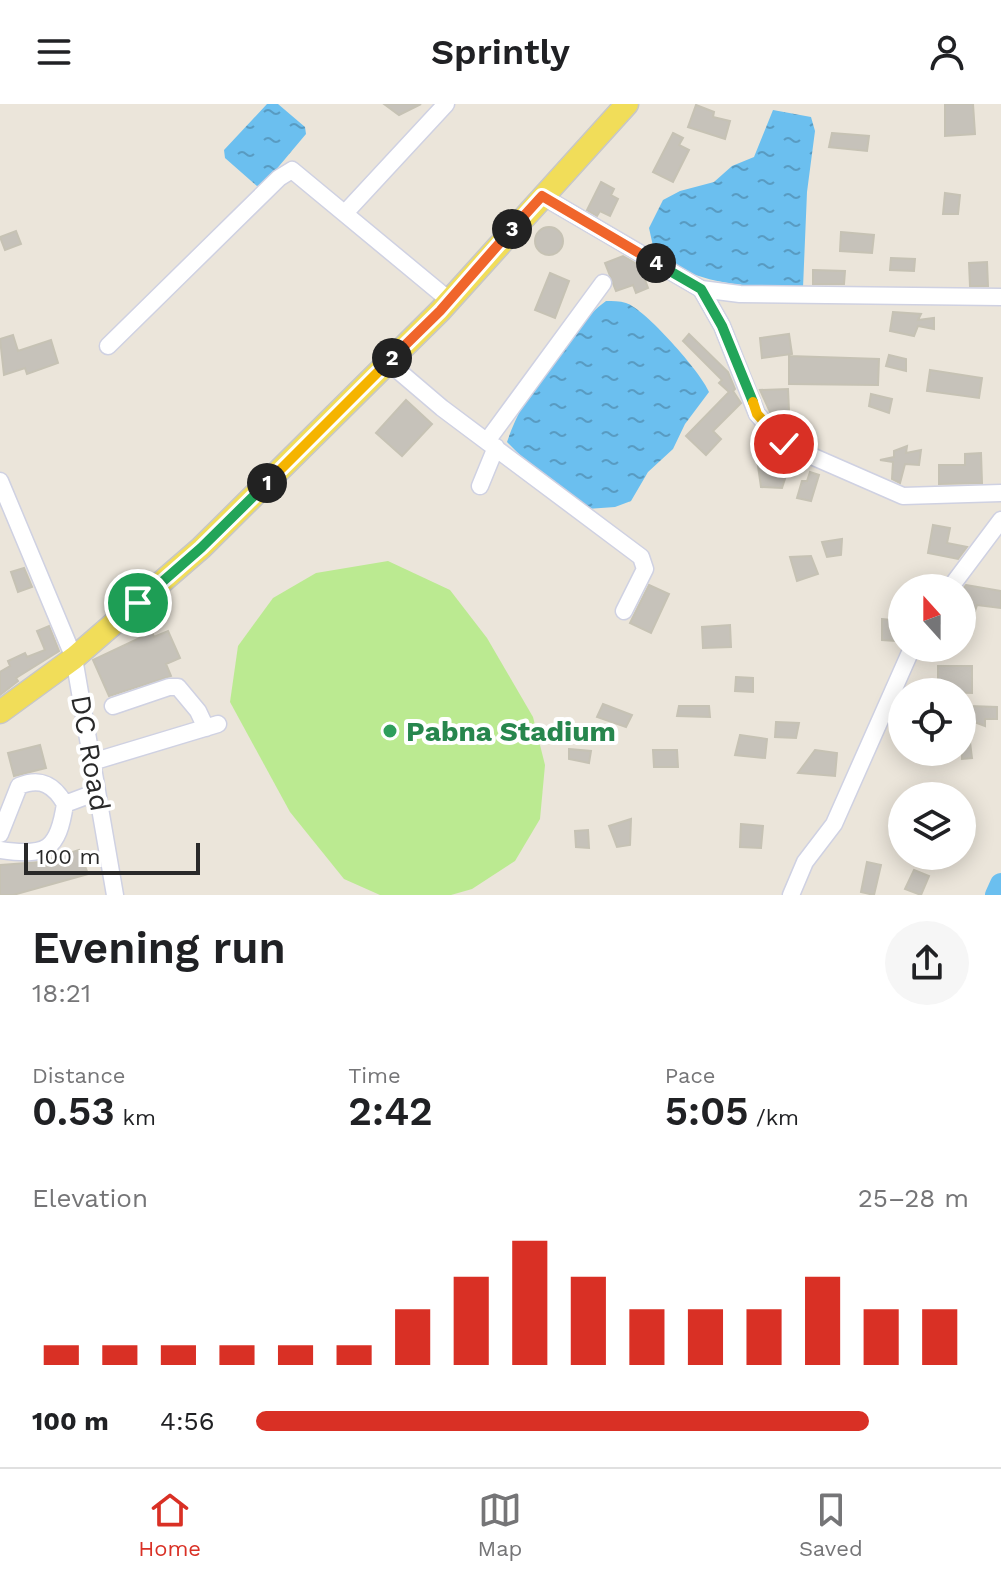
<!DOCTYPE html>
<html lang="en">
<head>
<meta charset="utf-8">
<style>
	body { margin:0; font-family:"Work Sans",sans-serif; background:#f6f6f6; color:#202124; height:100vh; display:flex; flex-direction:column; font-size:30px; white-space:nowrap }
	* { box-sizing:border-box; margin:0 }
	p { font-size:26px; color:#757577 }
	.icon { flex:none; width:44px; height:44px; fill:none; stroke:currentColor; stroke-width:2; stroke-linecap:round; stroke-linejoin:round }
	.map { position:relative; height:791px; overflow:hidden }
	.sheet { display:flex; flex-direction:column; background:#fff; flex:1 }
	.sheet>* { flex:none }
	.needle { width:52px; rotate:339deg }
	.tools { position:absolute; left:888px; top:470px; display:grid; gap:16px }
	.tools a { display:grid; place-items:center; width:88px; height:88px; border-radius:50%; background:#fff; box-shadow:0 4px 20px #0003; font-size:40px }
	.scale { position:absolute; left:24px; bottom:20px; width:176px; box-sizing:border-box; padding-left:8px; border:4px solid #292929; border-top:0; font-size:22px; line-height:28px; white-space:nowrap; color:#292929; -webkit-text-stroke:6px #fff; paint-order:stroke }
	.pin { position:absolute; display:grid; place-items:center; width:68px; height:68px; color:#fff; margin:-34px; border:4px solid #fff; border-radius:50%; box-shadow:0 2px 8px #0007 }
	.km { position:absolute; width:40px; height:40px; margin:-20px; border-radius:50%; background:#222; color:#fff; font-size:22px; line-height:40px; text-align:center }
	.round { display:grid; place-items:center; flex:none; width:84px; height:84px; border-radius:42px; background:#f6f6f6 }
	.headline { display:flex; align-items:center; justify-content:space-between; height:136px; padding:0 32px }
	h1 { font-size:44px; font-weight:600; line-height:60px }
	.metrics { display:grid; grid-template-columns:repeat(3,1fr); gap:12px; height:136px; padding:8px 32px }
	.metrics div { display:grid; align-content:center }
	.metrics b { font-size:40px; font-weight:600 }
	.metrics small { font-size:22px; font-weight:400 }
	.metrics p { font-size:22px }
	.chart { height:224px; padding:16px 32px }
	.chart p { display:flex; justify-content:space-between }
	.chart svg { width:100%; height:144px; margin-top:8px; stroke:#d93025; stroke-width:6 }
	ul { padding:0 32px; list-style:none; font-size:26px }
	li { display:grid; grid-template-columns:128px 96px 1fr; align-items:center; height:60px }
	li i { height:20px; border-radius:10px; background:#d93025 }
	header { display:flex; justify-content:space-between; align-items:center; height:104px; padding:0 32px; background:#fff; font-size:36px; font-weight:600 }
	.menu { display:flex; justify-content:space-around; align-items:center; height:112px; border-top:2px solid #e0e0e0; background:#fff; font-size:22px; color:#757577 }
	.menu a { display:grid; justify-items:center; gap:4px }
	.menu .current { color:#d93025 }
	.map>svg:first-child { display:block }
	.pitch { fill:#bbea91 }
	.water { fill:url(#water-ripples) }
	.lines { fill:none; stroke-linecap:round; stroke-linejoin:round }
	.river { stroke:#6bbfef; stroke-width:22 }
	.building { fill:#c6c2ba; stroke:#c6c2b4; stroke-width:2 }
	.minor-casing { stroke:#cfd1e2; stroke-width:19 }
	.major-casing { stroke:#c7c7c7; stroke-width:25 }
	.minor { stroke:#fff; stroke-width:16 }
	.major { stroke:#f1dd59; stroke-width:22 }
	.split-1-casing { stroke:#fff; stroke-width:16 }
	.split-2-casing { stroke:#fff; stroke-width:16 }
	.split-3-casing { stroke:#fff; stroke-width:16 }
	.split-4-casing { stroke:#fff; stroke-width:16 }
	.split-5-casing { stroke:#fff; stroke-width:16 }
	.split-6-casing { stroke:#fff; stroke-width:16 }
	.split-1 { stroke:#22a559; stroke-width:10 }
	.split-2 { stroke:#f5b400; stroke-width:10 }
	.split-3 { stroke:#f0652b; stroke-width:10 }
	.split-4 { stroke:#f0652b; stroke-width:10 }
	.split-5 { stroke:#22a559; stroke-width:10 }
	.split-6 { stroke:#f5b400; stroke-width:10 }
	.leisure-dot { fill:#2e9e5b; stroke:#fff; stroke-width:3 }
	.labels { text-anchor:middle; stroke-width:8; stroke-linejoin:round; paint-order:stroke }
	.leisure-label { font-size:28px; font-weight:bold; fill:#27864d; stroke:#fff; text-anchor:start }
	.street-label { font-size:28px; fill:#292929; stroke:#fff }
</style>
</head>
<body>
<header><svg class="icon" aria-label="menu" viewBox="0 0 24 24"><path d="M4 6h16M4 12h16M4 18h16"/></svg>Sprintly<svg class="icon" aria-label="person" viewBox="0 0 24 24"><circle cx="12" cy="8" r="4"/><path d="M4 21q1-7 8-7t8 7"/></svg></header>
<div class="map">
<svg width="1001" height="791" viewBox="0 0 1001 791">
	<defs>
		<pattern id="water-ripples" width="26" height="14" patternUnits="userSpaceOnUse" patternTransform="scale(2)"><rect width="26" height="14" fill="#6bbfef"/><path d="M2 4q2-2 4 0t4 0M15 11q2-2 4 0t4 0" fill="none" stroke="#589bc2"/></pattern>
	</defs>
	<rect width="100%" height="100%" fill="#ebe5da"/>
	<path class="pitch" d="M388,457l62,29 37,48 46,79 12,48 -5,54 -25,42 -43,28 -21,6h-71l-36,-16 -54,-67 -60,-110 8,-56 35,-48 43,-25z"/>
	<path class="water" d="M267,0h11l27,23 1,7 -42,50 -7,2 -32,-28 -1,-8z
		M773,6l38,7 4,14 -8,61 -4,96c-58,-2 -97,-1 -148,-33l-6,-27 14,-28 17,-9 34,-9 18,-16 22,-9z
		M606,197c6,0 14,0 20,2 18,5 76,70 83,89l-24,32 -12,25 -25,23 -17,29 -16,6 -28,2 -56,-43 -24,-24c16,-48 59,-111 99,-141z"/>
	<g class="lines">
		<path class="river" d="M996,791l5,-11"/>
	</g>
	<path class="building" d="M384,0h37l-22,11z
		M945,0h28l2,30 -30,2z
		M696,1l18,7 -1,5 17,4 -5,18 -37,-12z
		M673,29l10,5 -4,7 10,5 -16,32 -20,-10z
		M832,29l37,3 -2,15 -38,-4z
		M601,78l13,7 -3,6 7,4 -8,17 -10,-5 -3,5 -10,-6z
		M945,89l15,2 -2,19h-15z
		M535 137a14 14 0 1 1 28 0a14 14 0 1 1-28 0Z
		M16,127l5,13 -16,6 -5,-13z
		M841,128l33,3 -2,18 -32,-2z
		M623,152l17,10 8,22 -12,5 -3,-8 -17,6 -11,-28z
		M891,154l24,1 -1,12 -24,-1z
		M987,158l1,24h-18l-1,-23z
		M813,166l32,1 -1,13h-31z
		M550,169l19,8 -14,37 -20,-8z
		M893,208l28,2 -3,6 16,-2v11l-16,-3 -4,10 -24,-5z
		M689,230l39,38 7,17 -2,2 8,12 -28,28 8,8 -15,16 -20,-19 43,-44 -10,-9 3,-3 -39,-39z
		M789,230l3,20 -30,4 -2,-20z
		M13,231l5,16 33,-11 7,23 -31,11 -2,-6 -21,7 -4,-36z
		M889,251l17,4v12l-20,-5z
		M789,252l90,3 -1,26 -89,-1z
		M930,266l52,8 -3,20 -52,-7z
		M788,285l1,22 -19,1 -10,-22z
		M871,290l21,5 -3,14 -20,-7z
		M406,296l26,24 -30,32 -26,-23z
		M907,342l-1,7 15,-3 -2,15 -14,-1 -5,19 -8,-4 1,-17 -13,-2 14,-3v-6z
		M774,346l17,10 -9,28 -21,-1 -5,-35z
		M981,349l1,30 -43,1v-19h26v-11z
		M810,368l9,3 -8,26 -14,-3 5,-17h5z
		M933,421l17,3 -3,15 20,4 -9,12 -30,-6z
		M842,435l-1,16 -14,2 -5,-15z
		M811,452l7,18 -21,7 -7,-24z
		M24,464l8,19 -14,5 -7,-20z
		M649,481l20,9 -18,39 -21,-10z
		M966,481l35,6v17l-24,-3 -2,6 -13,-3v-18z
		M882,515l20,2 -6,20 -14,-1z
		M730,521l1,22 -28,1 -1,-21z
		M49,522l10,25 -43,27 2,3 -18,14v-23l10,-6 -2,-5 17,-8 2,4 18,-7 -8,-19z
		M168,527l12,27 -14,6 5,12 -62,20 -16,-36 59,-28 2,5z
		M938,562h34v27l-34,-1z
		M736,573l17,1v14l-18,-1z
		M603,600l29,11 -6,12 -29,-10z
		M679,602h30l1,11 -33,-1z
		M969,602l28,1v12h-12v7l-16,-6z
		M776,618l23,1 -3,15 -21,-1z
		M962,622h6l4,32 -10,1z
		M740,631l27,4 -2,19 -30,-3z
		M40,641l6,23 -32,8 -6,-23z
		M569,645l22,2 -2,12 -20,-4z
		M653,646h24l1,17h-24z
		M815,646l22,3 -2,23 -37,-3z
		M631,715l-1,26 -13,2 -8,-21z
		M741,720l22,2 -2,22 -21,-1z
		M588,726l1,18 -13,-1 -1,-16z
		M79,746l9,24 -75,21h-13v-30l41,-3z
		M867,758l14,3 -7,30 -13,-3z
		M914,766l15,6 -8,19 -16,-6z"/>
	<g class="lines">
		<defs>
			<path id="minor" d="M542,92l159,93 21,37 35,88 27,30 119,52 98,-3
				M345,109l101,-109
				M701,185l39,5 261,3
				M108,242l171,-168 13,-8 157,130
				M388,258l54,46 199,149 4,12 -21,42
				M487,337l116,-158
				M0,377l74,177 41,237
				M480,382l16,-39
				M950,484l51,-68
				M113,602l56,-19h9l20,24 8,17
				M92,658l126,-38
				M65,700l32,-12
				M0,730l19,-48c22,-9 35,-1 46,18 -7,46 -18,53 -65,46
				M791,791l14,-33 29,-38 78,-176"/>
			<path id="major" d="M0,608l74,-54 127,-110 239,-237 187,-207"/>
		</defs>
		<use href="#minor" class="minor-casing"/>
		<use href="#major" class="major-casing"/>
		<use href="#minor" class="minor"/>
		<use href="#major" class="major"/>
	</g>
	<g class="lines">
		<defs>
			<path id="split-1" d="M138,499l63,-55 66,-65"/>
			<path id="split-2" d="M267,379l125,-125"/>
			<path id="split-3" d="M392,254l48,-47 72,-82"/>
			<path id="split-4" d="M512,125l30,-33 114,67"/>
			<path id="split-5" d="M656,159l45,26 21,37 31,76"/>
			<path id="split-6" d="M753,298l4,12 27,30"/>
		</defs>
		<use href="#split-1" class="split-1-casing"/>
		<use href="#split-2" class="split-2-casing"/>
		<use href="#split-3" class="split-3-casing"/>
		<use href="#split-4" class="split-4-casing"/>
		<use href="#split-5" class="split-5-casing"/>
		<use href="#split-6" class="split-6-casing"/>
		<use href="#split-1" class="split-1"/>
		<use href="#split-2" class="split-2"/>
		<use href="#split-3" class="split-3"/>
		<use href="#split-4" class="split-4"/>
		<use href="#split-5" class="split-5"/>
		<use href="#split-6" class="split-6"/>
	</g>
	<circle class="leisure-dot" cx="390" cy="627" r="8"/>
	<g class="labels">
		<g class="leisure-label">
			<text x="406" y="637">Pabna Stadium</text>
		</g>
		<g class="street-label">
			<text transform="translate(91 649) rotate(80)" y="10">DC Road</text>
		</g>
	</g>
</svg>
<div class="tools">
<a><svg class="needle" viewBox="-14 -14 28 28"><path d="M0-13l5 13h-10z" fill="#e53935"/><path d="M0 13l5-13h-10z" fill="#757577"/></svg></a>
<a><svg class="icon" aria-label="locate" viewBox="0 0 24 24"><circle cx="12" cy="12" r="6"/><path d="M12 2v4M12 18v4M2 12h4M18 12h4"/></svg></a>
<a><svg class="icon" aria-label="layers" viewBox="0 0 24 24"><path d="M12 4l9 5-9 5-9-5zM3 14l9 5 9-5"/></svg></a>
</div>
<div class="scale">100 m</div>
<div class="pin" style="left:138px;top:499px;background:#1e9e55"><svg class="icon" aria-label="arrive" viewBox="0 0 24 24"><path d="M6 21V4h12l-3 4 3 4H6"/></svg></div>
<div class="pin" style="left:784px;top:340px;background:#d93025"><svg class="icon" aria-label="check" viewBox="0 0 24 24"><path d="M5 12l5 5 9-10"/></svg></div>
<b class="km" style="left:267px;top:379px">1</b>
<b class="km" style="left:392px;top:254px">2</b>
<b class="km" style="left:512px;top:125px">3</b>
<b class="km" style="left:656px;top:159px">4</b>
</div>
<section class="sheet">
<div class="headline"><div><h1>Evening run</h1><p>18:21</p></div><a class="round"><svg class="icon" aria-label="share" viewBox="0 0 24 24"><path d="M12 15V3M7 8l5-5 5 5M5 13v7h14v-7"/></svg></a></div>
<div class="metrics">
<div><p>Distance</p><b>0.53<small> km</small></b></div>
<div><p>Time</p><b>2:42</b></div>
<div><p>Pace</p><b>5:05<small> /km</small></b></div>
</div>
<div class="chart"><p><span>Elevation</span>25–28 m</p>
<svg viewBox="0 0 160 44" preserveAspectRatio="none"><path d="M5 44V38M15 44V38M25 44V38M35 44V38M45 44V38M55 44V38M65 44V27M75 44V17M85 44V6M95 44V17M105 44V27M115 44V27M125 44V27M135 44V17M145 44V27M155 44V27"/></svg>
</div>
<ul>
<li><b>100 m</b>4:56<i style="width:86%"></i></li>
</ul>
</section>
<nav class="menu">
<a class="current"><svg class="icon" aria-label="home" viewBox="0 0 24 24"><path d="M3 11l9-7 9 7M6 9v11h12V9"/></svg>Home</a>
<a><svg class="icon" aria-label="map" viewBox="0 0 24 24"><path d="M3 6l6-2 6 2 6-2v14l-6 2-6-2-6 2zM9 4v14M15 6v14"/></svg>Map</a>
<a><svg class="icon" aria-label="saved" viewBox="0 0 24 24"><path d="M7 4h10v16l-5-4-5 4z"/></svg>Saved</a>
</nav>
</body>
</html>
